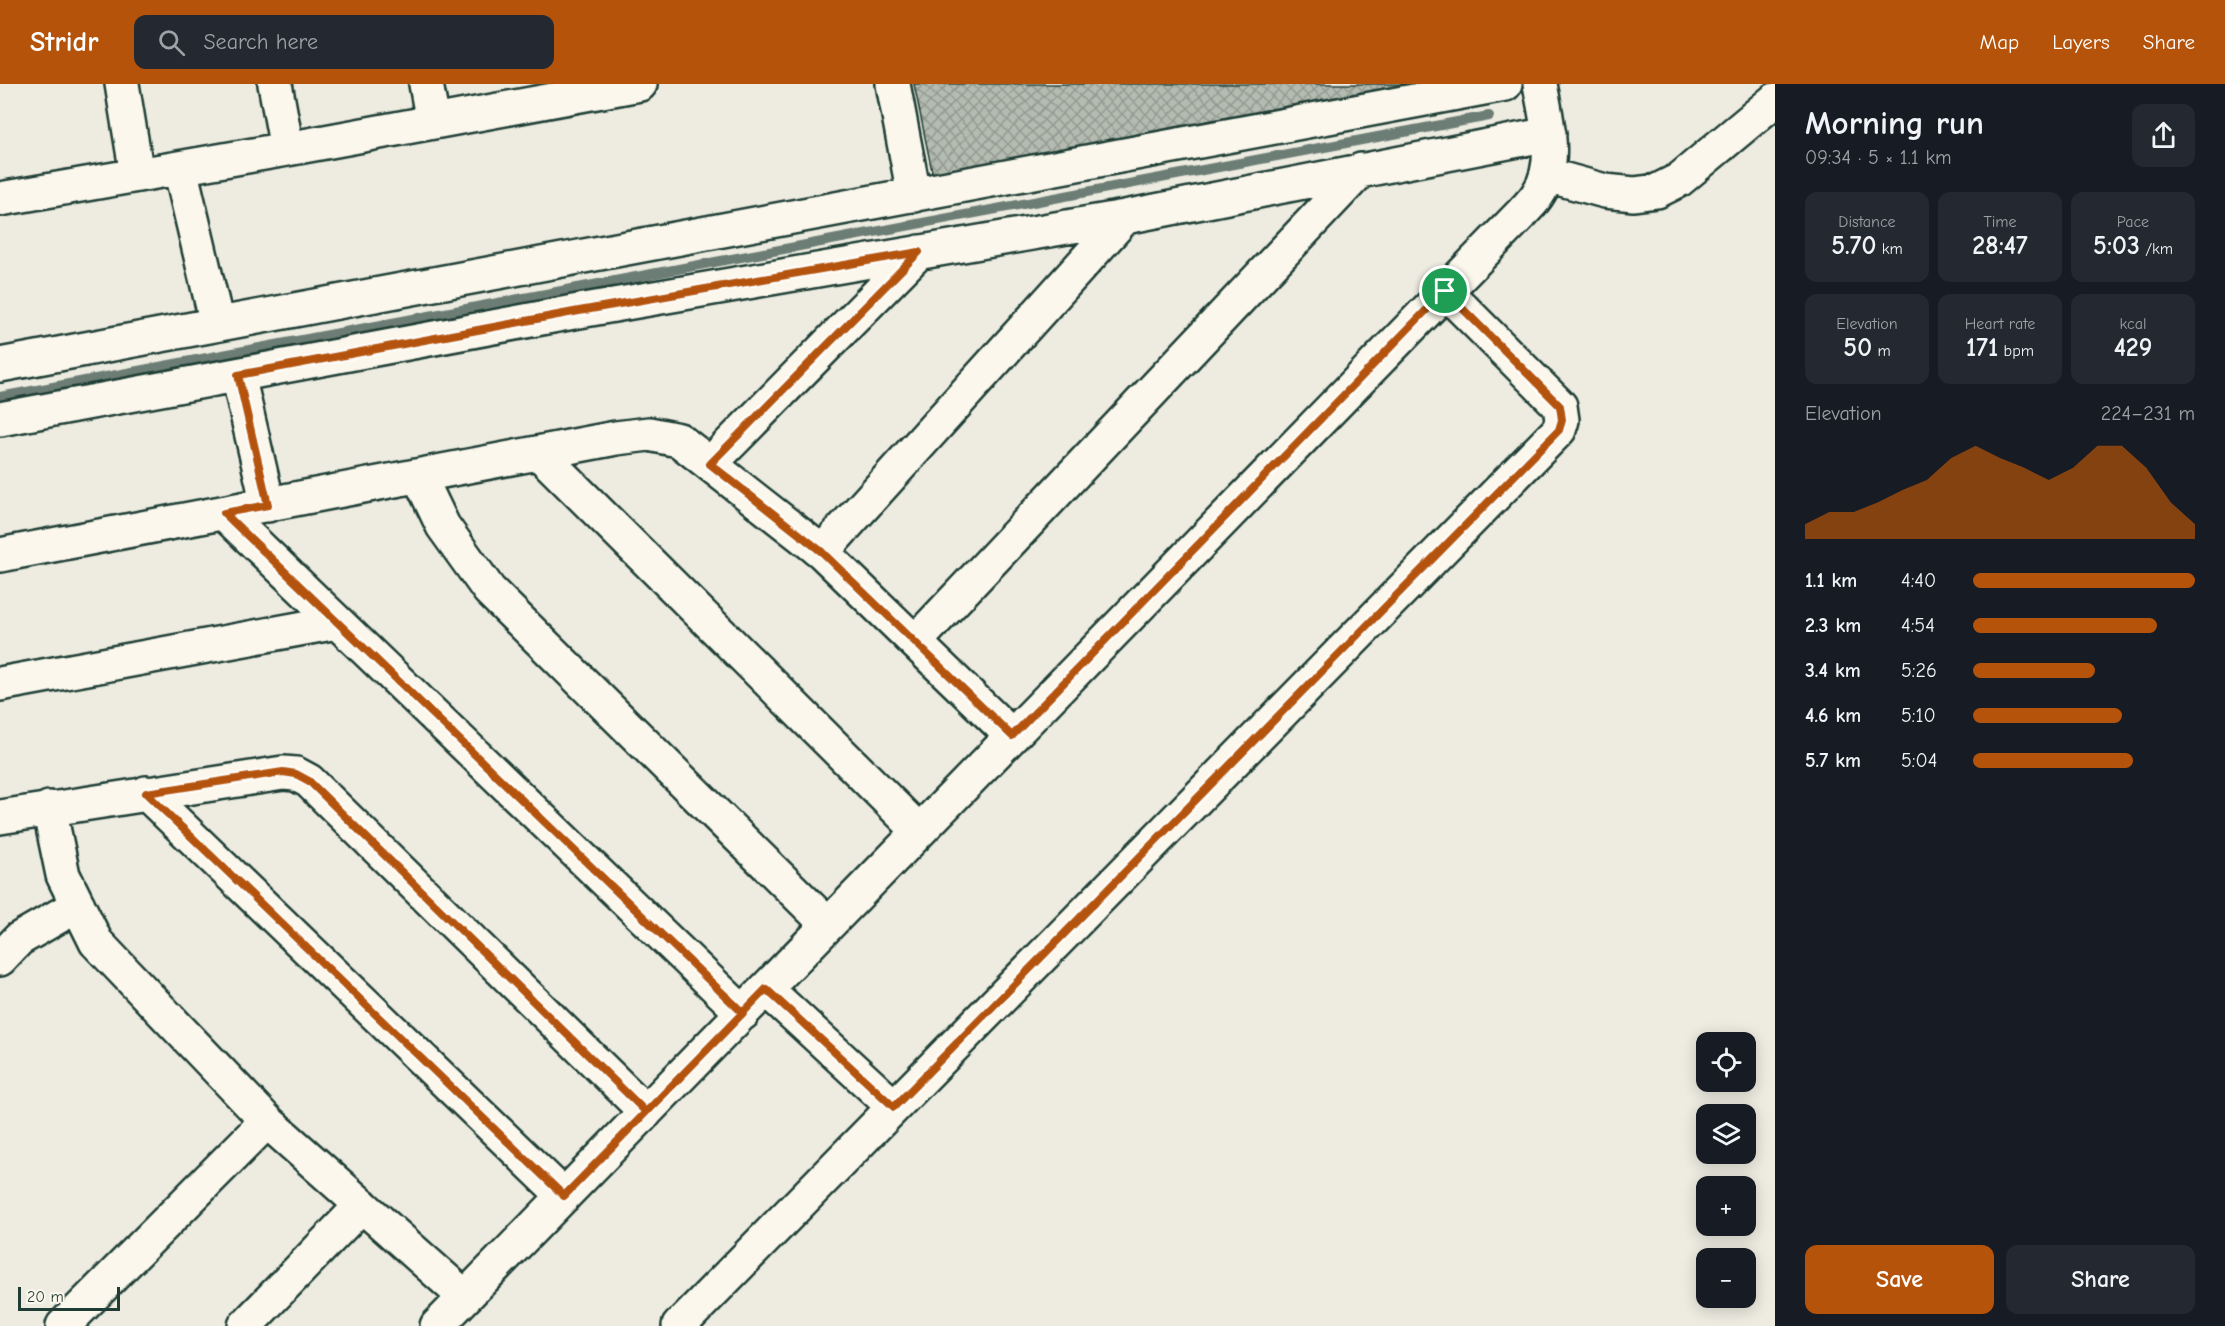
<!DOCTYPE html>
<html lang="en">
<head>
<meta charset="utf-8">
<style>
	body { margin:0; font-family:"Comic Neue",sans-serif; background:#242831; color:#f1f3f6; height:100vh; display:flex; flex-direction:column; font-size:22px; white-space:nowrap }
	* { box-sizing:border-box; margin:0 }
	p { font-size:20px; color:#9ea1a6 }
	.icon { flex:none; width:33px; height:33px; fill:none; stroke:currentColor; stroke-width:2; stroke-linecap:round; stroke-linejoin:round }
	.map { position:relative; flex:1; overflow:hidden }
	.side { display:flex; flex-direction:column; background:#171b24; width:450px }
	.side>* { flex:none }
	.tools { position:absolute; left:1696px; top:948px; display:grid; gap:12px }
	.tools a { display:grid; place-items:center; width:60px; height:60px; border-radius:12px; background:#171b24; box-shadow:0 3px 15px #0003; font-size:30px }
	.scale { position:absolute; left:18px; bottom:15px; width:102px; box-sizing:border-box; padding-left:6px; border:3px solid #1f3d34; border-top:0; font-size:16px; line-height:21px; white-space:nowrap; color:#1f3d34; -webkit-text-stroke:4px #fbf7ec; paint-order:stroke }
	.pin { position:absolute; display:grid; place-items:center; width:51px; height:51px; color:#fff; margin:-26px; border:3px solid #fff; border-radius:50%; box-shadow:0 2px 6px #0007 }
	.round { display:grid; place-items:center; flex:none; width:63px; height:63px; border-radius:12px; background:#242831 }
	.head { display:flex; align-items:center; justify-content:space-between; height:102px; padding:0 30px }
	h1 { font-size:33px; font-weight:700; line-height:45px }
	.metrics { display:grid; grid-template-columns:repeat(3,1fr); gap:9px; height:102px; padding:6px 30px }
	.metrics div { display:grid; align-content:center; border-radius:12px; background:#242831; text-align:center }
	.metrics b { font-size:26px; font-weight:700 }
	.metrics small { font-size:16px; font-weight:400 }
	.metrics p { font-size:16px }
	.chart { height:168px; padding:12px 30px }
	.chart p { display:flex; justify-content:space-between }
	.chart svg { width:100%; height:108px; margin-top:6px; fill:#b45309; opacity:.7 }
	.button { display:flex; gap:12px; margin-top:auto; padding:12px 30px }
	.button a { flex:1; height:69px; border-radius:12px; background:#b45309; color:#fff; font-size:24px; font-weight:700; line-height:69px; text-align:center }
	.button a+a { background:#242831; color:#f1f3f6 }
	ul { padding:0 30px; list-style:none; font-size:20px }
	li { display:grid; grid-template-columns:96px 72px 1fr; align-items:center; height:45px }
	li i { height:15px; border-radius:8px; background:#b45309 }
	header { display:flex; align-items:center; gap:36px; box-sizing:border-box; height:84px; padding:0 30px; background:#b45309; color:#fff }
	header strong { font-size:28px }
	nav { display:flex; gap:33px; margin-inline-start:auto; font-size:21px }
	.search { width:420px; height:54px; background:#242831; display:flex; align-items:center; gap:15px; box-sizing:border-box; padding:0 21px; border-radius:12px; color:#9ea1a6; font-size:22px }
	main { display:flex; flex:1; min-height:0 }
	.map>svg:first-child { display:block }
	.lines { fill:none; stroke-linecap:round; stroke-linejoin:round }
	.stream { stroke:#6c7d74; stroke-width:10 }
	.building { fill:url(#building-cross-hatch); stroke:#1f3d34; stroke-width:1.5 }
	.minor-casing { stroke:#1f3d34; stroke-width:38 }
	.minor { stroke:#fbf7ec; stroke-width:33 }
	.route-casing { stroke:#fff; stroke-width:12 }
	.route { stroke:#b45309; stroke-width:8 }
</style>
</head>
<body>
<header>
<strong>Stridr</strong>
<div class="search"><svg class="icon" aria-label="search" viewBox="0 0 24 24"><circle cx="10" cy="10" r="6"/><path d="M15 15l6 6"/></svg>Search here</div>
<nav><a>Map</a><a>Layers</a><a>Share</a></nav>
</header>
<main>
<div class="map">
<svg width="1775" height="1242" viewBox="0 0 1775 1242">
	<defs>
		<pattern id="building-cross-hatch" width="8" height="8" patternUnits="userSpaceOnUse" patternTransform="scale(1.5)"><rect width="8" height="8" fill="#b4bbb0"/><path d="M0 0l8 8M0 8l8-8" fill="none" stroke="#929990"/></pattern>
	</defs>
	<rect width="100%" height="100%" fill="#eeece1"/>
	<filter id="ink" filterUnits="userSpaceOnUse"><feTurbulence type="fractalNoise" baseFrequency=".0167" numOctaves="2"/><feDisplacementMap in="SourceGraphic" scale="12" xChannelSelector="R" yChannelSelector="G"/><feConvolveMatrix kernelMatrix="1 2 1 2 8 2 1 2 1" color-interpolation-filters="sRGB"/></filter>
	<g filter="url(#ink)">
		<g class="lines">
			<path class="stream" d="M0,313l1489,-281"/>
		</g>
		<path class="building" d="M914,0h495l-476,92z"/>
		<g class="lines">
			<defs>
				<path id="minor" d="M122,0l15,91
					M275,0l12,65
					M426,0l7,38
					M893,0l21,111
					M180,84l37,156
					M1547,91l58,16 29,3 23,-3 22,-11 96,-80
					M0,115l287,-50 353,-65
					M0,281l1505,-281
					M238,291l30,130
					M0,335l579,-108 546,-94 424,-83
					M539,369l380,378
					M710,380l209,-212
					M419,392l24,50 46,64 339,335
					M224,429l519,500
					M822,468l303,-335
					M0,471l616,-117 33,-4 30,6 143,112 190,184
					M915,558l446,-472
					M0,600l337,-62
					M146,709l418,403
					M49,724l14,67 33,67 171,179 198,176
					M0,733l283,-44 13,1 13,7 337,331
					M0,875l19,-20 59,-34
					M766,905l128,118
					M63,1242l204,-205
					M245,1242l117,-121
					M437,1242l1086,-1114c5,-6 11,-11 15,-18 21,-31 8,-76 2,-110
					M679,1242l880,-896 3,-10 -2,-14 -115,-115"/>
			</defs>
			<use href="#minor" class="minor-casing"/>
			<use href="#minor" class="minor"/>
		</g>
	</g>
	<g class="lines" filter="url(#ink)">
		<defs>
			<path id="route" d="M1445,207l-433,445 -190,-184 -112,-88 209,-212 -340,59 -341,64 30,130 -44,8 519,500c-60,61 -119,122 -179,183l-418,-403 137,-21 13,2 13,7 337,331 120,-123 128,118 665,-677 3,-10 -2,-14 -115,-115"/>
		</defs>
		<use href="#route" class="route-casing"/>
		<use href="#route" class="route"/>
	</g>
</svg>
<div class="tools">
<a><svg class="icon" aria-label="locate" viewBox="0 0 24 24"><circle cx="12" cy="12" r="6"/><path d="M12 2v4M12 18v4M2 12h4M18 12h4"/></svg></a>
<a><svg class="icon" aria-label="layers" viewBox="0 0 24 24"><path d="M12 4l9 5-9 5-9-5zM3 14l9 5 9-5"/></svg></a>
<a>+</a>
<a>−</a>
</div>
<div class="scale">20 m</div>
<div class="pin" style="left:1445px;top:207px;background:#1e9e55"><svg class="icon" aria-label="arrive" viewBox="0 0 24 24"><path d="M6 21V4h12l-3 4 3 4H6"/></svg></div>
</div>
<section class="side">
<div class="head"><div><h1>Morning run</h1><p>09:34 · 5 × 1.1 km</p></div><a class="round"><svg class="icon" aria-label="share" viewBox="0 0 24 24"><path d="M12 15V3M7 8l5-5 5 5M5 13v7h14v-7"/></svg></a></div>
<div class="metrics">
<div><p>Distance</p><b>5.70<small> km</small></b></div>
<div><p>Time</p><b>28:47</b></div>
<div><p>Pace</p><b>5:03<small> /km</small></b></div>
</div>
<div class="metrics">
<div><p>Elevation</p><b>50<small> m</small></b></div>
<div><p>Heart rate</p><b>171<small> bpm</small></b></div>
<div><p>kcal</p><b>429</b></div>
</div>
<div class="chart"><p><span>Elevation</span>224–231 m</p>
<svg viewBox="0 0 160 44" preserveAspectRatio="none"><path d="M0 44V38L10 33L20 33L30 29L40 24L50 20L60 11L70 6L80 11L90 15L100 20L110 15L120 6L130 6L140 15L150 29L160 38V44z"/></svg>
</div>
<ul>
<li><b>1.1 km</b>4:40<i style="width:100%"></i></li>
<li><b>2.3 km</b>4:54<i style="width:83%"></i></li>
<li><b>3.4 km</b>5:26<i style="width:55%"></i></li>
<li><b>4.6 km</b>5:10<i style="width:67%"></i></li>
<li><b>5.7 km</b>5:04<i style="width:72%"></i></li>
</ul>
<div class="button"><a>Save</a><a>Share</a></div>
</section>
</main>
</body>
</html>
